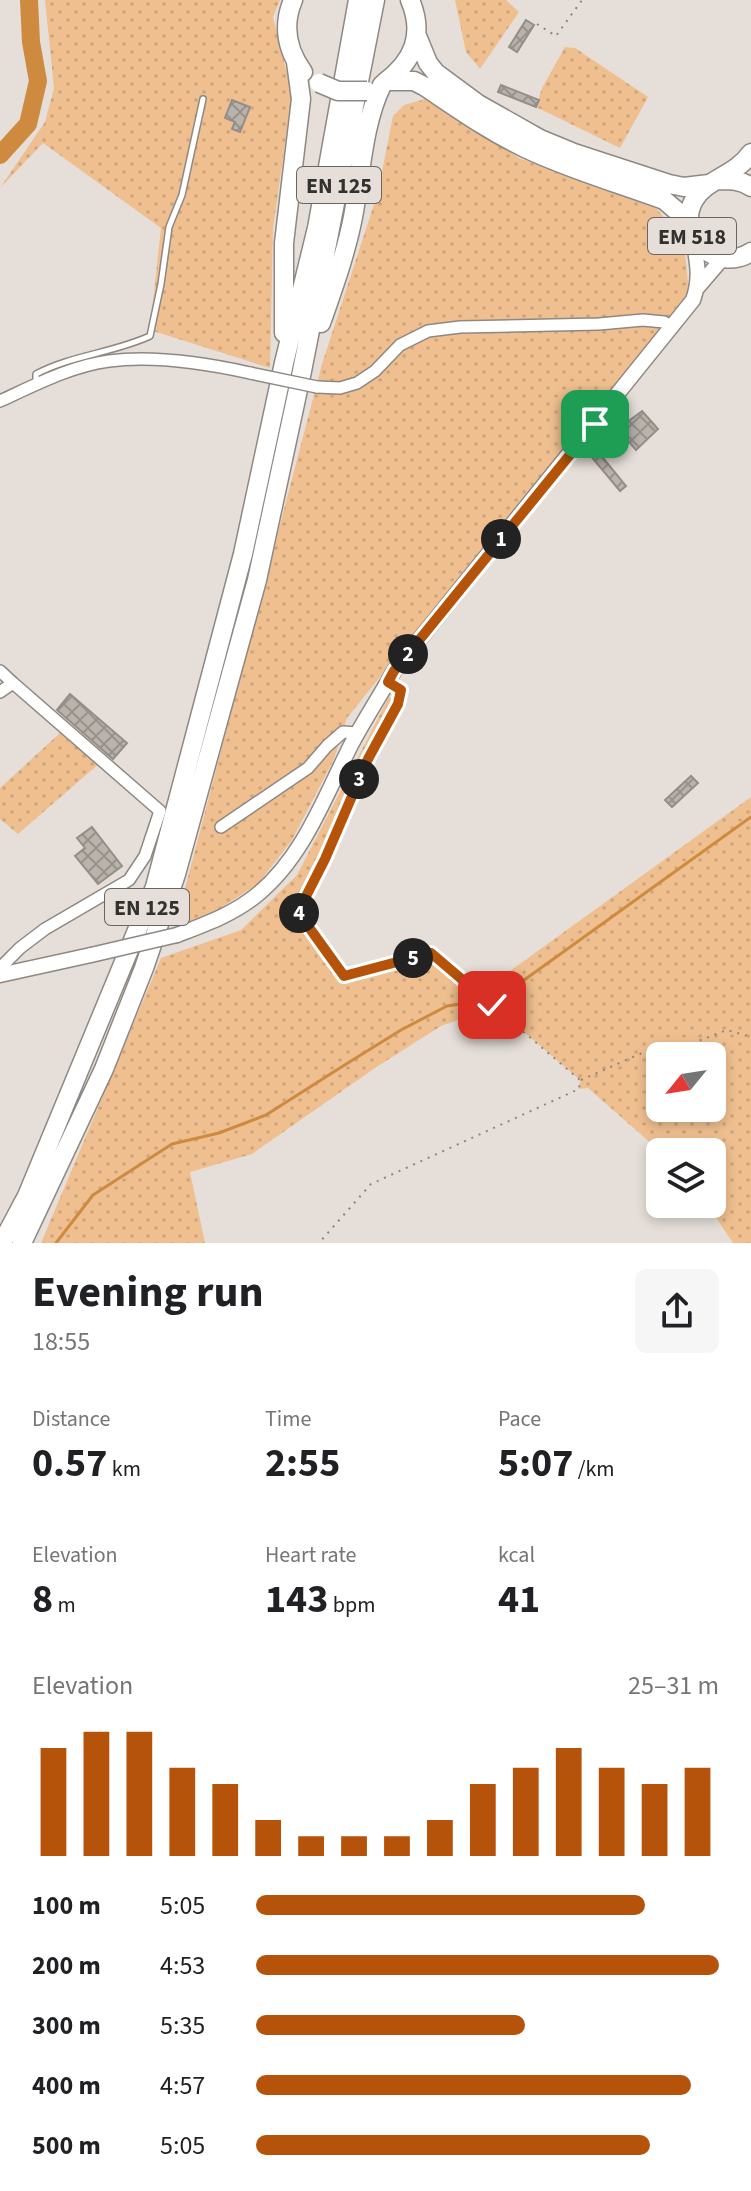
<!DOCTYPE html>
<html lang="en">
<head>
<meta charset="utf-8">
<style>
	body { margin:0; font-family:"Source Sans 3",sans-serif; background:#f6f6f6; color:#202124; height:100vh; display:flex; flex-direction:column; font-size:30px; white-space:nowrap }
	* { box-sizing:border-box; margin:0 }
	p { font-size:26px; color:#757577 }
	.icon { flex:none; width:44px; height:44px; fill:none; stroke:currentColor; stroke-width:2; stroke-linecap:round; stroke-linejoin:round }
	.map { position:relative; height:1243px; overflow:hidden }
	.drawer { display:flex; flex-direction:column; background:#fff; flex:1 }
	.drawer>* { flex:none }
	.needle { width:52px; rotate:240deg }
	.controls { position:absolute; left:646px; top:1042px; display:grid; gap:16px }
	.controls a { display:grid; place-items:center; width:80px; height:80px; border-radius:12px; background:#fff; box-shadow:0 4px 12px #0003; font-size:40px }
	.pin { position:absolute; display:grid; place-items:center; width:68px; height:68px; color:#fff; margin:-34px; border-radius:16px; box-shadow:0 4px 12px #0006 }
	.km { position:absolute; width:40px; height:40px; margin:-20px; border-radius:50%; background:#222; color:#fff; font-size:22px; line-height:40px; text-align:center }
	.round { display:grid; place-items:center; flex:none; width:84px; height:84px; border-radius:12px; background:#f6f6f6 }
	.head { display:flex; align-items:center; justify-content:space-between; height:136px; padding:0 32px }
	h1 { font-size:44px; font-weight:700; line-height:60px }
	.stats { display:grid; grid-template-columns:repeat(3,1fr); gap:12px; height:136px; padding:8px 32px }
	.stats div { display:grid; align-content:center }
	.stats b { font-size:40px; font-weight:700 }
	.stats small { font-size:22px; font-weight:400 }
	.stats p { font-size:22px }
	.chart { height:224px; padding:16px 32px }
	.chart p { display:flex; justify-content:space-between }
	.chart svg { width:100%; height:144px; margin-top:8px; stroke:#b45309; stroke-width:6 }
	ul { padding:0 32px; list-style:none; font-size:26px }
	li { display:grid; grid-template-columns:128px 96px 1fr; align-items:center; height:60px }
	li i { height:20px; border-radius:10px; background:#b45309 }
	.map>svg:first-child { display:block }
	.grass { fill:url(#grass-dots); fill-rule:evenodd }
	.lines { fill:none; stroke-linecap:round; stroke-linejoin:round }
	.stream { stroke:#ce8a3e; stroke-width:3 }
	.river { stroke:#ce8a3e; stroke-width:18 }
	.building { fill:url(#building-cross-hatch); stroke:#948e88; stroke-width:2 }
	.service-casing { stroke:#8e8882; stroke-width:8 }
	.minor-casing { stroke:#8e8882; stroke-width:14 }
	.tertiary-casing { stroke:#8e8882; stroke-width:17 }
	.primary-casing { stroke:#8e8882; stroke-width:21 }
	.path { stroke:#8b8782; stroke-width:2; stroke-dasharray:2 6; stroke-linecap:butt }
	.service { stroke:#fff; stroke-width:5 }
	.minor { stroke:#fff; stroke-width:11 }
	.tertiary { stroke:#fff; stroke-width:14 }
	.primary { stroke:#fff; stroke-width:18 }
	.minor-bridge-casing { stroke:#8e8882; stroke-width:14; stroke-linecap:butt }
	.tertiary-bridge-casing { stroke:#8e8882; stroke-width:17; stroke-linecap:butt }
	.primary-bridge-casing { stroke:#8e8882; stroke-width:21; stroke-linecap:butt }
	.minor-bridge { stroke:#fff; stroke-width:11 }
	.tertiary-bridge { stroke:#fff; stroke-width:14 }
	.primary-bridge { stroke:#fff; stroke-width:18 }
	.route-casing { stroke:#fff; stroke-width:16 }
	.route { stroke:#b45309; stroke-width:10 }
	.labels { text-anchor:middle; stroke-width:6; stroke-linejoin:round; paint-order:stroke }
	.shield { fill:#e6dfd9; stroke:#696561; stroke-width:2 }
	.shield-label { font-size:22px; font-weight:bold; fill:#33312e }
</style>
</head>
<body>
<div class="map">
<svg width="751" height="1243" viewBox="0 0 751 1243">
	<defs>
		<pattern id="grass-dots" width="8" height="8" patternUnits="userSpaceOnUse" patternTransform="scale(2)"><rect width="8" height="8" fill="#efbf8f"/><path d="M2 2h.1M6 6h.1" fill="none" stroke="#cda57c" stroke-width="1.8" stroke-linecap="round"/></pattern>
		<pattern id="building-cross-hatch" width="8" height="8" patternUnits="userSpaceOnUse" patternTransform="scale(2)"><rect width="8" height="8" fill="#b9b3ac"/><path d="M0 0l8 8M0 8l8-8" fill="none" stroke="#97928c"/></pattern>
	</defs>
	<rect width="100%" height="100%" fill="#e6dfd9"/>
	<path class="grass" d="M45,0h235l-7,17 19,77 -19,135 -3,139 -120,-38 11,-102 -118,-85 -43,45 45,-66 9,-34z
		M455,0h51l13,12 -39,57 -14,-17z
		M565,47l10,1 73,49 -28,51 -84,-41 6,-19z
		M425,99l94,59 138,51 27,35 5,48 -342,426 -13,41 -42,81 -34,44 -42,27 -41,16 147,-563 56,-172 15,-76 11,-11z
		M389,697l9,7 -30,55 -43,100 -26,53 45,64 87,-23 31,26 20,-6 24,1 245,-177v446h-18l-26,-39h5v-52h-51l-73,-64 -9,1 1,-9 -85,-73 -54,19 -66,42 -123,86 -62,18 15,71h-164l120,-285 80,-28 56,-55zM660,1056h52v52h-52z
		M61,732l39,31 -82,71 -18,-15v-31z"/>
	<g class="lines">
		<path class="stream" d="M56,1243l37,-48 79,-51 47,-11 47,-18 77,-49 58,-36 46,-24 52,-8 252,-181"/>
		<path class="river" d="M0,155l28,-31 10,-43 -7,-39 -2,-42"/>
	</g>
	<path class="building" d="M526,20l8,5 -17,27 -8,-5z
		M501,85l38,15 -3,7 -38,-15z
		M232,100l18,7 -10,25 -8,-3 3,-7 -10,-4z
		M642,411l16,18 -22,21 -18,-21z
		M591,443l35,43 -6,5 -35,-42z
		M70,694l57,49 -14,16 -56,-49z
		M691,776l7,7 -26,24 -7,-7z
		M92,827l30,39 -24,18 -23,-28 10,-8 -8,-10z"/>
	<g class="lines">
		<defs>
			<path id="service" d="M36,384v-10c36,-19 77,-21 114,-38l11,-52 8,-57 13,-32 21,-96
				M289,925c35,-48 54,-109 77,-162 11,-25 28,-47 35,-73l-12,-7"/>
			<path id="minor" d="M317,387l23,1 17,-5 18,-12 25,-26 28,-14 32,-4 139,-3 44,-4 21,2 9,5
				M0,401c35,-16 71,-35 109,-40 46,-6 96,2 141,12
				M0,671l13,12
				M0,692l13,-9 147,128 -15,45 -16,24 -84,49 -25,19 -20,20
				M221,827l87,-59 19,-22 16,-14 14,1"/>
			<path id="tertiary" d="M698,287l24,-28
				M177,935c29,-11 57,-21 81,-41 46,-38 67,-98 93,-149 13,-25 29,-49 43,-74l299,-371c8,-22 4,-39 0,-61
				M0,975l91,-20"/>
			<path id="primary" d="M293,0c-11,26 -6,50 10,72
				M417,36l11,27 8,10 42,31 62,35 34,14 95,31 15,3 25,-3
				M388,81h26l10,5c33,22 65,45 101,62 44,21 93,35 139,52l13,11 13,19
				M384,83c29,-21 41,-48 26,-83
				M751,153c-16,23 -45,26 -57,47 -20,36 23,74 57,52
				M719,180c12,0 22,0 32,7
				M321,323c12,-34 25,-70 32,-106 8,-42 10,-94 29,-132
				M284,333v-90l17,-144 -5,-37
				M2,1243l25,-47 128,-309 88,-333 41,-191 33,-135 41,-228
				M22,1243l82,-174 40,-101 32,-94 81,-294 45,-209 73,-371"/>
		</defs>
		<use href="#service" class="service-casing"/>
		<use href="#minor" class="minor-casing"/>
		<use href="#tertiary" class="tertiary-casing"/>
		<use href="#primary" class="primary-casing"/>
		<path class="path" d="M537,24l19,12 26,-36
			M304,920l40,56 87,-23 149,127 -1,9 -208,95 -52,59
			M581,1080l70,-31 16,4 60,-23 24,7"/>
		<use href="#service" class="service"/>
		<use href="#minor" class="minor"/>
		<use href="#tertiary" class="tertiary"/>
		<use href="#primary" class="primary"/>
		<defs>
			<path id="minor-bridge" d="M250,373l67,14"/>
			<path id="tertiary-bridge" d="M91,955l86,-20"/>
			<path id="primary-bridge" d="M319,83l19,8h29"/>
		</defs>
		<use href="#minor-bridge" class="minor-bridge-casing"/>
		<use href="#tertiary-bridge" class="tertiary-bridge-casing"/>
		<use href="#primary-bridge" class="primary-bridge-casing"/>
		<use href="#minor-bridge" class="minor-bridge"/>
		<use href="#tertiary-bridge" class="tertiary-bridge"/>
		<use href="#primary-bridge" class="primary-bridge"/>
	</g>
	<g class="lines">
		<defs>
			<path id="route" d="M492,1005l-61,-52 -87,23 -46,-64 27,-53 43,-100 30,-55 3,-14 -13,-8 6,-11 201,-247"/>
		</defs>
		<use href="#route" class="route-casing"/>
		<use href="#route" class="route"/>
	</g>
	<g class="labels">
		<g class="shield">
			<rect x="297" y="167" width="84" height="36" rx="6"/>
			<rect x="648" y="218" width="88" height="36" rx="6"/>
			<rect x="105" y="889" width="84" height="36" rx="6"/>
		</g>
		<g class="shield-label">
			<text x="339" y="193">EN 125</text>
			<text x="692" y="244">EM 518</text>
			<text x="147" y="915">EN 125</text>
		</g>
	</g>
</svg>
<div class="controls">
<a><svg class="needle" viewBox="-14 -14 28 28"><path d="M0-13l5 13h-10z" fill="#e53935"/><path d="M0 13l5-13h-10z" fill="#757577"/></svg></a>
<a><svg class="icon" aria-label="layers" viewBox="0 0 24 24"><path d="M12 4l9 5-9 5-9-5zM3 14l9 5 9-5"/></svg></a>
</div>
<div class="pin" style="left:595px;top:424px;background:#1e9e55"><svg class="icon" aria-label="arrive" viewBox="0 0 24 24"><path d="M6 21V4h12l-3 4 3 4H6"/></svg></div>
<div class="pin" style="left:492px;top:1005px;background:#d93025"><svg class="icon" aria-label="check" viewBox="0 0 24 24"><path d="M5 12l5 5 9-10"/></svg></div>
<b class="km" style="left:501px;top:539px">1</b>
<b class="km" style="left:408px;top:654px">2</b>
<b class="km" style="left:359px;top:779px">3</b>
<b class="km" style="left:299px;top:913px">4</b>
<b class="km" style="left:413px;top:958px">5</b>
</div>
<section class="drawer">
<div class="head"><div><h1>Evening run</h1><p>18:55</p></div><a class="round"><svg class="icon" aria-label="share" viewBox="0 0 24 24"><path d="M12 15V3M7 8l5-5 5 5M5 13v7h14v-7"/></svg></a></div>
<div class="stats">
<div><p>Distance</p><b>0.57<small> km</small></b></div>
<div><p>Time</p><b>2:55</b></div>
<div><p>Pace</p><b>5:07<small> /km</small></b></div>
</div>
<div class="stats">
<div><p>Elevation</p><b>8<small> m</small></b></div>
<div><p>Heart rate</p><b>143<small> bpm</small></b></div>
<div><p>kcal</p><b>41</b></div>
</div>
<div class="chart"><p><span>Elevation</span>25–31 m</p>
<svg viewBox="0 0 160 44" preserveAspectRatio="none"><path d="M5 44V11M15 44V6M25 44V6M35 44V17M45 44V22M55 44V33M65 44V38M75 44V38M85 44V38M95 44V33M105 44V22M115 44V17M125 44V11M135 44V17M145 44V22M155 44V17"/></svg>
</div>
<ul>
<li><b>100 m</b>5:05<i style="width:84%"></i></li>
<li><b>200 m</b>4:53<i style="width:100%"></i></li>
<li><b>300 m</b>5:35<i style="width:58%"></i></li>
<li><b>400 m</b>4:57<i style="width:94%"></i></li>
<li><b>500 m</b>5:05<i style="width:85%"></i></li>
</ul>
</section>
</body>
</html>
